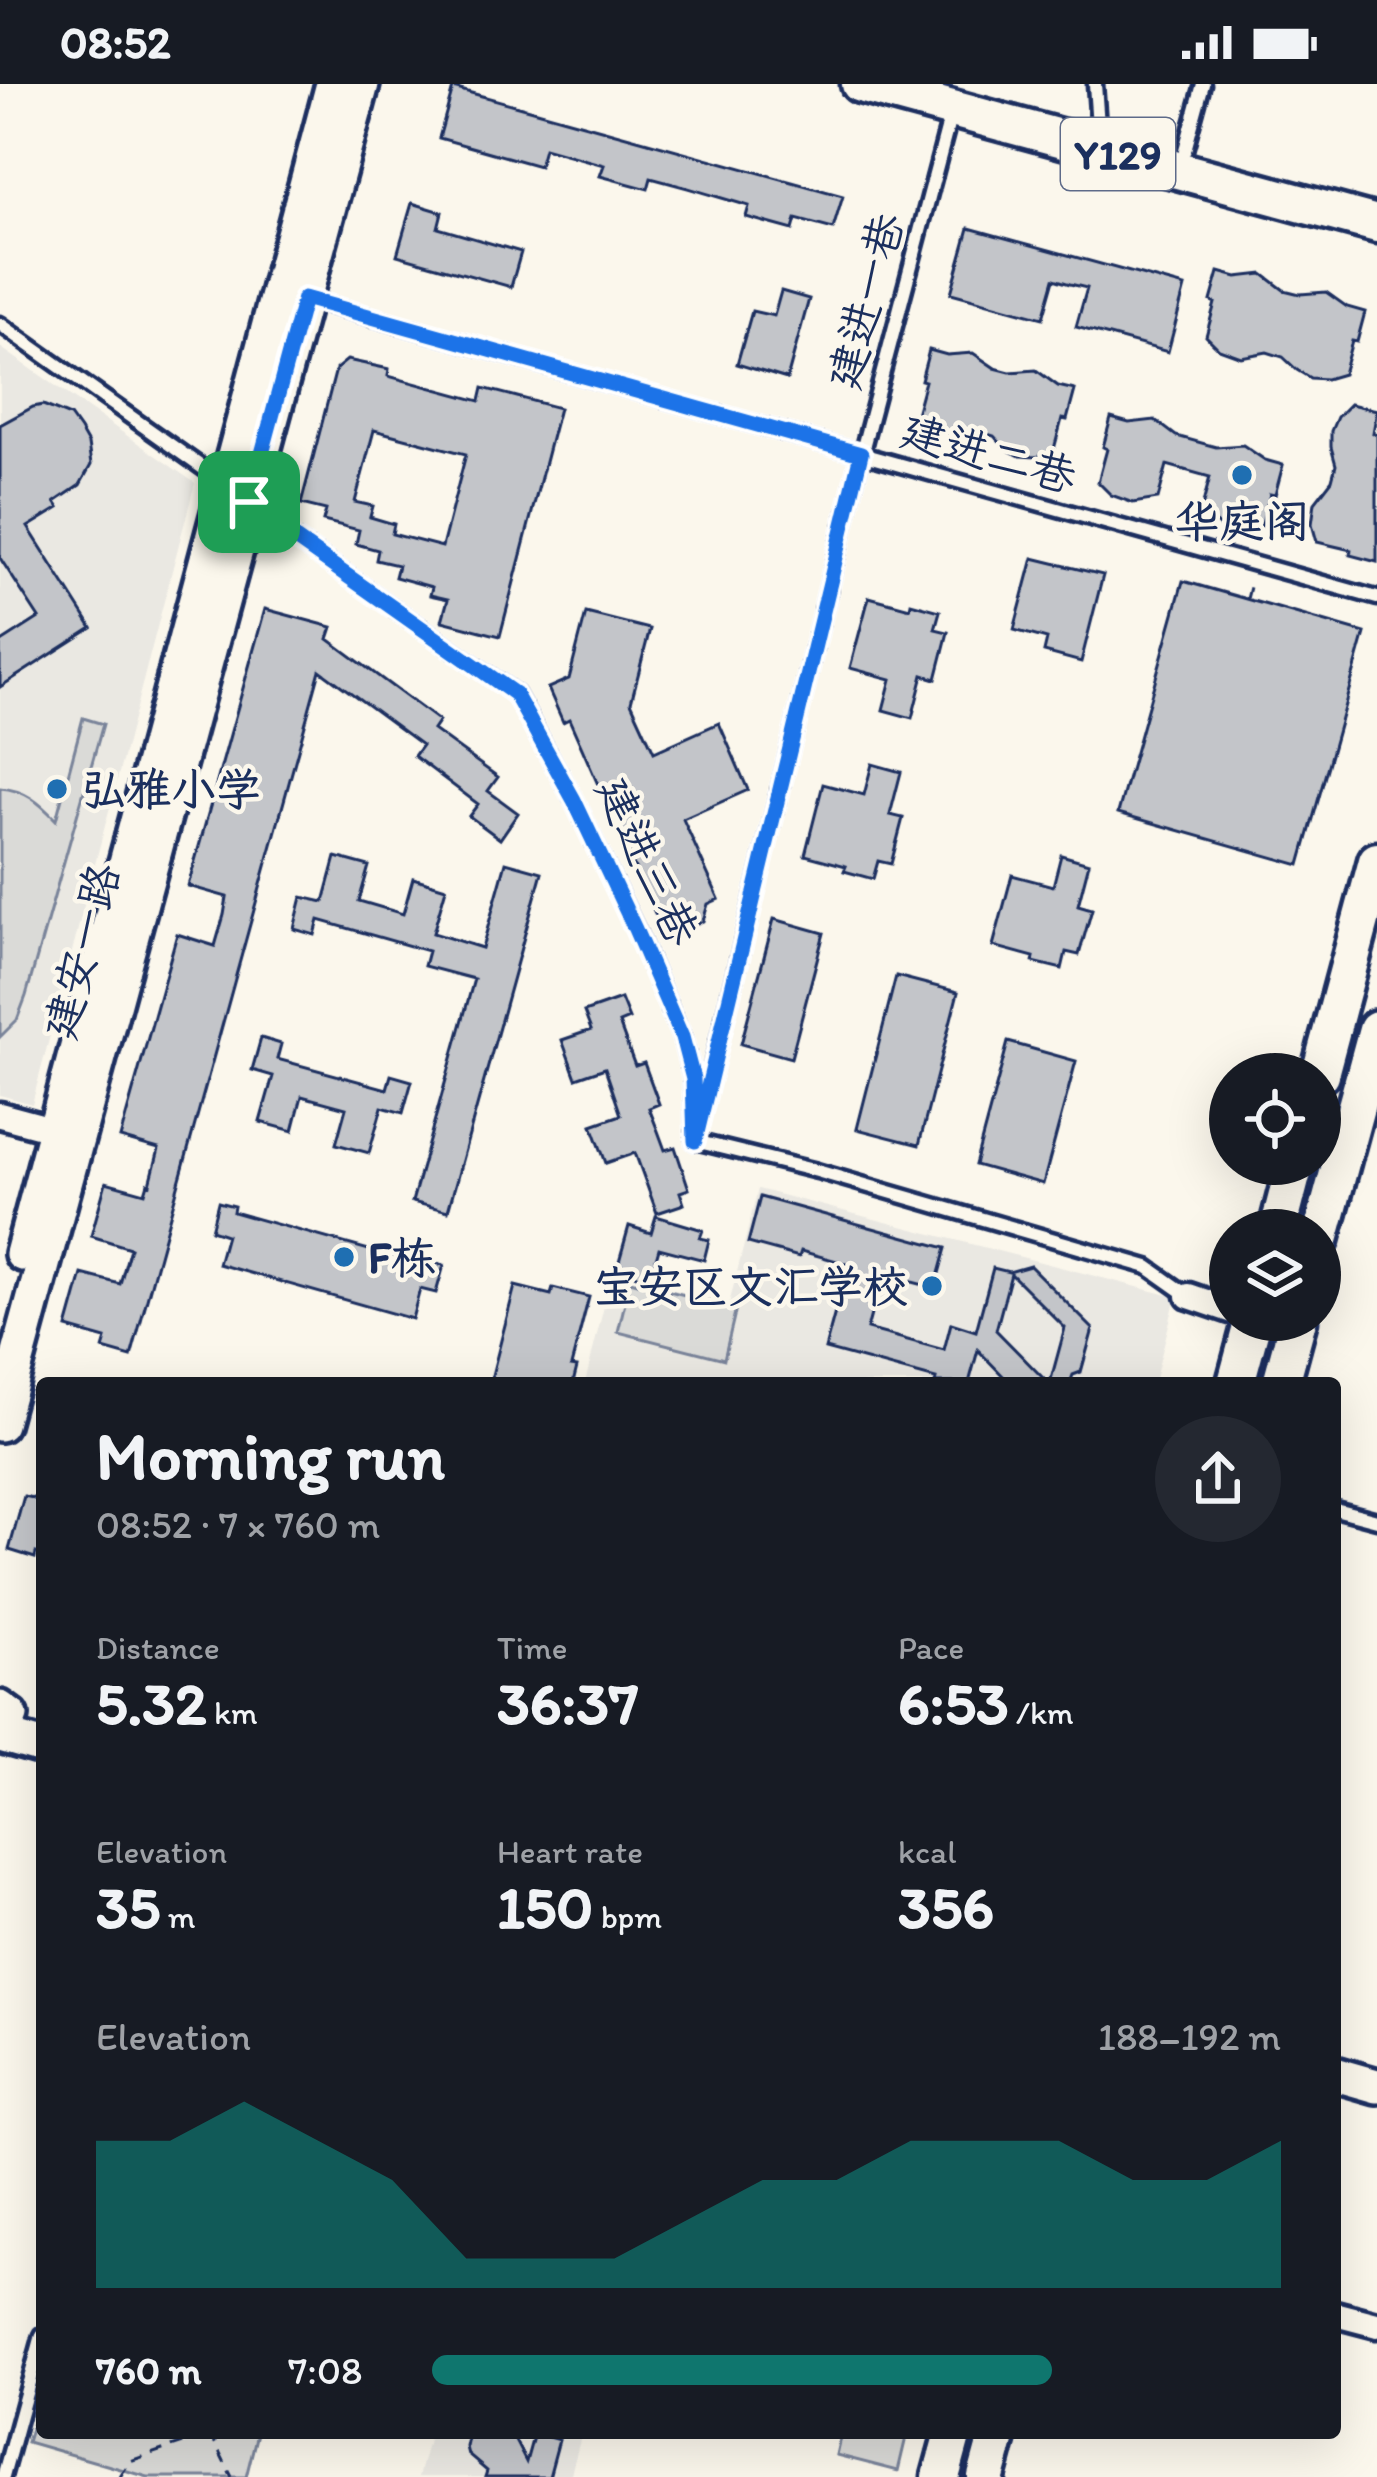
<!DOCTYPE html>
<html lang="en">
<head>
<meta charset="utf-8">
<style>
	body { margin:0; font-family:Itim,"LXGW WenKai TC",sans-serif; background:#242831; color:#f1f3f6; height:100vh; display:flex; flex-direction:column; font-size:45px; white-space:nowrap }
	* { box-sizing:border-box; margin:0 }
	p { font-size:39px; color:#9ea1a6 }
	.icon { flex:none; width:66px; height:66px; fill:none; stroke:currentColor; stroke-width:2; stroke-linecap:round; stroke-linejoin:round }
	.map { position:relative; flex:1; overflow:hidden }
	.sheet { position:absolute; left:36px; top:1293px; width:1305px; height:1062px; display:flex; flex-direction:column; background:#171b24; border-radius:12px; box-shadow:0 12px 48px #0002 }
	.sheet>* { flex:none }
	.buttons { position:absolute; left:1209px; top:969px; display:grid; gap:24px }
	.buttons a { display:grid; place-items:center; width:132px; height:132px; border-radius:50%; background:#171b24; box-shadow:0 12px 48px #0002; font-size:60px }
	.pin { position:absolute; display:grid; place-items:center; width:102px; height:102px; color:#fff; margin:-51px; border-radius:24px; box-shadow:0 6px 18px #0006 }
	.round { display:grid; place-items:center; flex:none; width:126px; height:126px; border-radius:63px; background:#242831 }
	.head { display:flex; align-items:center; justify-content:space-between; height:204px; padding:0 60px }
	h1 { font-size:66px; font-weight:700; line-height:90px }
	.figures { display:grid; grid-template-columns:repeat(3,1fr); gap:18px; height:204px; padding:12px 60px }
	.figures div { display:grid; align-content:center }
	.figures b { font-size:60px; font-weight:700 }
	.figures small { font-size:33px; font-weight:400 }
	.figures p { font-size:33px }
	.chart { height:336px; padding:24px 60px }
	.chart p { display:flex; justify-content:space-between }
	.chart svg { width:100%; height:216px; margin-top:12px; fill:#0f766e; opacity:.7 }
	ul { padding:0 60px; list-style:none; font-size:39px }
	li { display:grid; grid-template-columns:192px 144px 1fr; align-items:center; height:90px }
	li i { height:30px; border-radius:15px; background:#0f766e }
	.status { display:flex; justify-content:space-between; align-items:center; height:84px; padding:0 60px; background:#171b24; direction:ltr }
	.status svg { height:33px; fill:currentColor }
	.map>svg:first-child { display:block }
	.built { fill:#eae8e2 }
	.green { fill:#dadad7; stroke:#7a849a; stroke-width:3 }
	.building { fill:#c3c5c9; stroke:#1b2f5e; stroke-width:3; fill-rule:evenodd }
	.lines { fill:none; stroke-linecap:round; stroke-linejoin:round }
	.lane-casing { stroke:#1b2f5e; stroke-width:21 }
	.street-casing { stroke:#1b2f5e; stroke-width:33 }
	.secondary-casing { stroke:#1b2f5e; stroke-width:42 }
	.primary-casing { stroke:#1b2f5e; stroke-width:45 }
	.path { stroke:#1b2f5e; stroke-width:3; stroke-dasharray:12 9; stroke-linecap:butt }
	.lane { stroke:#fbf7ec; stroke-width:12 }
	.street { stroke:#fbf7ec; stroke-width:24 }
	.secondary { stroke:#fbf7ec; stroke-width:33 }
	.primary { stroke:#fbf7ec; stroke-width:36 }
	.route-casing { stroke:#fff; stroke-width:24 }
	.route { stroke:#1a73e8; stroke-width:15 }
	.poi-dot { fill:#1f6fb2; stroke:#fbf7ec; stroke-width:4.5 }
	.labels { text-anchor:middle; stroke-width:9; stroke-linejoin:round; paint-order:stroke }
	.shield { fill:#fbf7ec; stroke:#5e6b89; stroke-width:3 }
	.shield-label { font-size:42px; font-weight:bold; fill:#1b2f5e }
	.street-label { font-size:45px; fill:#1b2f5e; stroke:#fbf7ec }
	.poi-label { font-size:45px; font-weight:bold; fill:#1b2f5e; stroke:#fbf7ec; text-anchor:start }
</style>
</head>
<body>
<div class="status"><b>08:52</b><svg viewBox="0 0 49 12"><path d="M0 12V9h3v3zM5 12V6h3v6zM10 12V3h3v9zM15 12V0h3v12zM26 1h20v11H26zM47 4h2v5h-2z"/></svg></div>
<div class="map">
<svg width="1377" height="2393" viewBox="0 0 1377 2393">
	<rect width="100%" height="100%" fill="#fbf7ec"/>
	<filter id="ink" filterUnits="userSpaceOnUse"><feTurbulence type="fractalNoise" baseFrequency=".00833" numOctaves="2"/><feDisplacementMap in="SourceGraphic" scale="24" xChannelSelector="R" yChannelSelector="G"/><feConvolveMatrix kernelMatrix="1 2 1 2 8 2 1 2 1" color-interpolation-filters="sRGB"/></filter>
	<g filter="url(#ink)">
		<path class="built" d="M0,263l195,136 -163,621 -32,-9z
			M758,1105l418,108 -22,86h-569l27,-109 117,30z
			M430,2349h152l-12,44h-152z"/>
		<path class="green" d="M83,634l20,6 -77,272 -9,24 -17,17v-249c25,2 39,14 56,32z
			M630,1197l106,27 -12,51 -106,-27z
			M42,2307v42h215l-11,44h-98l-121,-35z
			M841,2349h66l-9,38 -62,-16z"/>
		<path class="building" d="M453,4l390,108 -10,33 -37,-10 -3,11 -47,-13 3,-11 -61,-18 -37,-10 -3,11 -48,-13 4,-11 -60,-17 -5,18 -100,-28z
			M412,119l30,9 -4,16 83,24 -10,35 -114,-32z
			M969,144l216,59 -17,65 -92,-25 11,-39 -17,-4 -16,-5 -11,39 -92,-25z
			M1219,188l18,5 26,-3 21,16 16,4 26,-2 21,15 18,5 -8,30 -5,-1 -9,33 -17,5 -16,-1 -13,-8 -14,-13 -16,-5 -26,5 -22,-8 -13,-13 9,-33 -4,-2z
			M781,207l28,8 -22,80 -50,-15 15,-53 22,5z
			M929,266l18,5 26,-2 22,15 15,4 26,-2 22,16 17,4 -8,30 -5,-1 -9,34 -17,4 -16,-1 -14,-7 -12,-13 -16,-5 -27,5 -22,-9 -13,-13 9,-33 -4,-1z
			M347,276l42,9 -1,7 92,25 3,-13 76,20 -59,228 -58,-15 6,-22 -18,-4 2,-8 -37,-10 3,-12 -22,-5 2,-10 -22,-6 3,-14 -36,-9 3,-11 -25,-6 35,-135zM374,346l92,24 -24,93 -50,-13 2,-10 -24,-7 3,-11 -18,-4z
			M1350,320l27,6 -4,23 4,1v128l-27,-7 1,-5 -34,-8 -5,-18 3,-22 17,-22 4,-15 -5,-18v-16l6,-14z
			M43,321l27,11 10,14 8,14 3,21 -11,20 -25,17 4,6 -31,19 64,101 -92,59v-44l39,-25 -39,-60v-133l33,-18z
			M1111,334l18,5 26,-3 21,16 40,11 27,-2 22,15 18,5 -8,30 -5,-1 -9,33 -25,5 -15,-4 -20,-17 9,-34 -43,-12 -9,34 -25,4 -22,-8 -13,-13 9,-33 -4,-2z
			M1033,474l70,17 -22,87 -37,-10 3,-13 -33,-9z
			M1183,497l182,52 -65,232 -182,-52z
			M869,513l41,11 1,-5 29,8 -5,18 13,3 -12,47 -13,-4 -11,43 -29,-8 8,-31 -41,-11z
			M265,525l67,18 -4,12 111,82 -6,9 65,47 -10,14 30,22 -18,26 -31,-23 9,-12 -64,-48 8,-11 -102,-75 -189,687 -28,-8 3,-10 -39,-11 15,-54 38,10 10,-36 -39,-12 15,-54 39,11 3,-10 2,1 9,-35 -39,-11 57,-204 38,12 9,-31 3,-18 -39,-11z
			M586,529l64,16 -19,73 23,50 65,-29 29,67 -65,29 36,80 -11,5 -5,17 -37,17 -97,-219 -6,3 -15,-34 21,-9z
			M872,680l29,8 -11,43 13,3 -12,46 -13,-3 -5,18 -29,-8 2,-5 -41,-11 18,-71 41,11z
			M1061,771l28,8 -11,42 14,4 -13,46 -13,-3 -4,17 -29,-7 1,-5 -41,-11 19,-71 41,11z
			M336,773l33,9 -10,35 44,13 10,-36 33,10 -13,45 49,15 24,-86 36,10 -94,339 -36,-9 62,-223 -50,-13 4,-15 -109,-31 -4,15 -21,-6 8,-32 22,5z
			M774,835l50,14 -33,125 -50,-14z
			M896,892l62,16 -39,153 -62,-16z
			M621,915l8,20 -10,4 16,43 9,-3 15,41 -10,4 9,23 7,19 10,-3 14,42 -9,3 4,12 -27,9 -22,-60 -29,10 -14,-38 29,-10 -16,-47 -29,10 -14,-38 29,-10 -7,-18z
			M261,954l20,6 -4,15 110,30 4,-14 21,6 -9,32 -21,-6 -13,46 -33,-9 10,-36 -44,-12 -9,35 -33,-9 13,-46 -21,-6z
			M1008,958l68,19 -33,123 -68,-19z
			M760,1113l186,51 -11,40 -53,-14 -15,55 77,21 7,-27 25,8 17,-63 16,4 21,-6 63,63 -12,43 -8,3 -3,8h-20l15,-55 -54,-54 -15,56 52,53h-38l-32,-33 -9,33h-34l1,-4 -111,-30 23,-85 -47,-13 -2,6 -51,-14z
			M218,1118l16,4 -1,6 193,54 2,-5 16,4 -8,28 -16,-4 -8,30 -194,-55 8,-29 -15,-5z
			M656,1132l47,14 -3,8 9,2 -5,20 -45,-12 -9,32 -16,-5 1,-6 -17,-4 11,-39 22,7z
			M515,1202l36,9 2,-7 36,9 -18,69 6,1 -4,16h-83z
			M24,1412l18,4v54l-6,-1 -1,5 -26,-8z
			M469,2349h42l15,29 8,-29 25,7 -10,37h-64l2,-6 -19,-16 -2,-8z"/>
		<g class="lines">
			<defs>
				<path id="lane" d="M1095,0l3,42
					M1185,66l18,-66
					M309,216l1068,298
					M0,240l224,159
					M255,422l36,30 225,158 58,106 62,129 46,108 11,42 2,62 122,30 331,96 41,29
					M699,1037l162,-666 91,-345
					M1335,1425l42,11
					M3,2393l39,-142"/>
				<path id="street" d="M0,1031l67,18
					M1189,1212l41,14
					M1335,2230l42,11"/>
				<path id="secondary" d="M22,1170l311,-1170
					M0,1340l362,-1340
					M0,1624l11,8
					M0,1651l42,12
					M1335,1990l42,12"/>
				<path id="primary" d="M860,0l517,140
					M1320,990l57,-213
					M1278,1146l17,-66
					M1320,1156l57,-211
					M1236,1299l17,-63
					M1281,1299l17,-63
					M941,2393l12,-44
					M986,2393l12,-44"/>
			</defs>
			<use href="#lane" class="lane-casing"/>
			<use href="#street" class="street-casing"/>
			<use href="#secondary" class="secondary-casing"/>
			<use href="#primary" class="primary-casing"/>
			<path class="path" d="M1247,515l4,-16
				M210,2349l22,44
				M120,2393l10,-16 59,-20 15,-8"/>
			<use href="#lane" class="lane"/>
			<use href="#street" class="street"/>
			<use href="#secondary" class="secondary"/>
			<use href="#primary" class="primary"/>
		</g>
	</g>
	<g class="lines" filter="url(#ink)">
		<defs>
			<path id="route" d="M304,214l557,156 -166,687 -2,-62 -11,-42 -47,-108 -61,-129 -59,-106 -224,-158 -42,-34z"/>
		</defs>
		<use href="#route" class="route-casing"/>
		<use href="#route" class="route"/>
	</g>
	<g class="poi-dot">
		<circle cx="1242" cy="391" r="12"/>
		<circle cx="57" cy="705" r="12"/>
		<circle cx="344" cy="1173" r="12"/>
		<circle cx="932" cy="1202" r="12"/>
	</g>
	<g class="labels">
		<rect class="shield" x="1061" y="34" width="114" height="72" rx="9"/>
		<g class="shield-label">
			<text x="1118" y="85">Y129</text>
		</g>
		<g class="street-label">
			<text transform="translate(865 217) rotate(-75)" y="16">建进一巷</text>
			<text transform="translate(989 369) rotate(16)" y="16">建进二巷</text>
			<text transform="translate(648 777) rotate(65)" y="16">建进三巷</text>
			<text transform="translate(81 867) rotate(-75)" y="16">建安一路</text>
		</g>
		<g class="poi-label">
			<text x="1242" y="453" text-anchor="middle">华庭阁</text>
			<text x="81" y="721">弘雅小学</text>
			<text x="368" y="1189">F栋</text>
			<text x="908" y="1218" text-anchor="end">宝安区文汇学校</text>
		</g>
	</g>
</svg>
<div class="buttons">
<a><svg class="icon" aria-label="locate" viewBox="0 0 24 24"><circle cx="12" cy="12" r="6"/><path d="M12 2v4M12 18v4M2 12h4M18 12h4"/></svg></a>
<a><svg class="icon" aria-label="layers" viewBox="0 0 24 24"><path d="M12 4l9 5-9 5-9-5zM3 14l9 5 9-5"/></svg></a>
</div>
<div class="pin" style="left:249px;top:418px;background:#1e9e55"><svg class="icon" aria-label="arrive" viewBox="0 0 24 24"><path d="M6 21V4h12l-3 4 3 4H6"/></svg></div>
<section class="sheet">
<div class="head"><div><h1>Morning run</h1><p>08:52 · 7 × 760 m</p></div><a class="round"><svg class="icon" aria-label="share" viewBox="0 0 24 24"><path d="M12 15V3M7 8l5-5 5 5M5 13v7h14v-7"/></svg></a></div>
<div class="figures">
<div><p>Distance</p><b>5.32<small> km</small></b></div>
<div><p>Time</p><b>36:37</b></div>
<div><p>Pace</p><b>6:53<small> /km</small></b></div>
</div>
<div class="figures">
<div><p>Elevation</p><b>35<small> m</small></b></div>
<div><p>Heart rate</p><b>150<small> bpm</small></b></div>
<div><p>kcal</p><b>356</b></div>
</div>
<div class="chart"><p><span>Elevation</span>188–192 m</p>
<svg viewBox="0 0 160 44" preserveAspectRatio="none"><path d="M0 44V14L10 14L20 6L30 14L40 22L50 38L60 38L70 38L80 30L90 22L100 22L110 14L120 14L130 14L140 22L150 22L160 14V44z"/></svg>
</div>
<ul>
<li><b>760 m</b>7:08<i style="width:73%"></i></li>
</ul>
</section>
</div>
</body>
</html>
